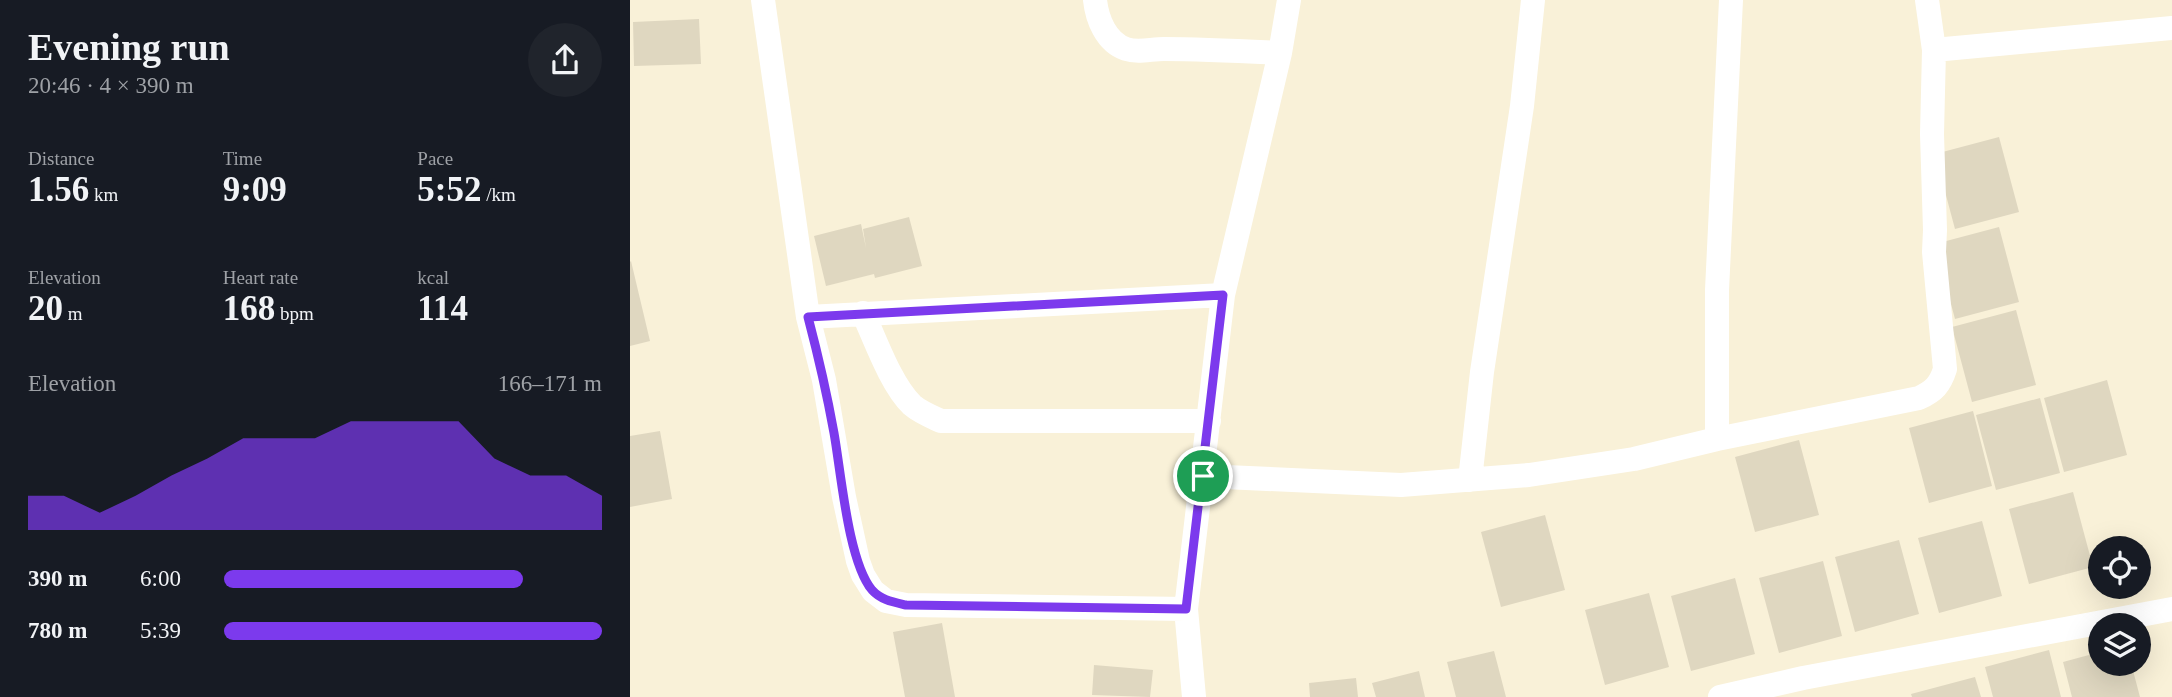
<!DOCTYPE html>
<html lang="en">
<head>
<meta charset="utf-8">
<style>
	body { margin:0; font-family:Georgia,serif; background:#20242c; color:#f1f3f6; height:100vh; display:flex; flex-direction:column; font-size:26px; white-space:nowrap }
	* { box-sizing:border-box; margin:0 }
	p { font-size:23px; color:#9ea1a6 }
	.icon { flex:none; width:38px; height:38px; fill:none; stroke:currentColor; stroke-width:2; stroke-linecap:round; stroke-linejoin:round }
	.map { position:relative; flex:1; overflow:hidden }
	.panel { display:flex; flex-direction:column; background:#171b24; width:630px }
	.panel>* { flex:none }
	.buttons { position:absolute; left:1458px; top:536px; display:grid; gap:14px }
	.buttons a { display:grid; place-items:center; width:63px; height:63px; border-radius:50%; background:#171b24; box-shadow:0 7px 28px #0002; font-size:35px }
	.pin { position:absolute; display:grid; place-items:center; width:60px; height:60px; color:#fff; margin:-30px; border:4px solid #fff; border-radius:50%; box-shadow:0 2px 7px #0007 }
	.round { display:grid; place-items:center; flex:none; width:74px; height:74px; border-radius:37px; background:#20242c }
	.summary { display:flex; align-items:center; justify-content:space-between; height:119px; padding:0 28px }
	h1 { font-size:38px; font-weight:600; line-height:52px }
	.metrics { display:grid; grid-template-columns:repeat(3,1fr); gap:10px; height:119px; padding:7px 28px }
	.metrics div { display:grid; align-content:center }
	.metrics b { font-size:35px; font-weight:600 }
	.metrics small { font-size:19px; font-weight:400 }
	.metrics p { font-size:19px }
	.chart { height:196px; padding:14px 28px }
	.chart p { display:flex; justify-content:space-between }
	.chart svg { width:100%; height:126px; margin-top:7px; fill:#7c3aed; opacity:.7 }
	ul { padding:0 28px; list-style:none; font-size:23px }
	li { display:grid; grid-template-columns:112px 84px 1fr; align-items:center; height:52px }
	li i { height:18px; border-radius:9px; background:#7c3aed }
	main { display:flex; flex:1; min-height:0 }
	.map>svg:first-child { display:block }
	.building { fill:#dfd7c0 }
	.lines { fill:none; stroke-linecap:round; stroke-linejoin:round }
	.minor { stroke:#fff; stroke-width:24 }
	.route-casing { stroke:#fff; stroke-width:14 }
	.route { stroke:#7c3aed; stroke-width:9 }
</style>
</head>
<body>
<main>
<section class="panel">
<div class="summary"><div><h1>Evening run</h1><p>20:46 · 4 × 390 m</p></div><a class="round"><svg class="icon" aria-label="share" viewBox="0 0 24 24"><path d="M12 15V3M7 8l5-5 5 5M5 13v7h14v-7"/></svg></a></div>
<div class="metrics">
<div><p>Distance</p><b>1.56<small> km</small></b></div>
<div><p>Time</p><b>9:09</b></div>
<div><p>Pace</p><b>5:52<small> /km</small></b></div>
</div>
<div class="metrics">
<div><p>Elevation</p><b>20<small> m</small></b></div>
<div><p>Heart rate</p><b>168<small> bpm</small></b></div>
<div><p>kcal</p><b>114</b></div>
</div>
<div class="chart"><p><span>Elevation</span>166–171 m</p>
<svg viewBox="0 0 160 44" preserveAspectRatio="none"><path d="M0 44V32L10 32L20 38L30 32L40 25L50 19L60 12L70 12L80 12L90 6L100 6L110 6L120 6L130 19L140 25L150 25L160 32V44z"/></svg>
</div>
<ul>
<li><b>390 m</b>6:00<i style="width:79%"></i></li>
<li><b>780 m</b>5:39<i style="width:100%"></i></li>
</ul>
</section>
<div class="map">
<svg width="1542" height="697" viewBox="0 0 1542 697">
	<rect width="100%" height="100%" fill="#f9f1d8"/>
	<path class="building" d="M69,19l2,45 -67,2 -1,-44z
		M1369,137l20,75 -64,17 -20,-75z
		M279,217l13,49 -47,12 -1,-4 -48,12 -12,-50 47,-12 5,24 -3,-19z
		M1369,227l20,75 -64,17 -20,-75z
		M1,261l19,80 -20,5v-84z
		M1386,310l20,75 -64,17 -20,-75z
		M1477,380l20,75 -63,17 -20,-74z
		M1410,398l20,75 -64,17 -20,-75z
		M1343,411l19,75 -63,17 -20,-75z
		M30,431l12,68 -42,8v-71z
		M1169,440l20,75 -64,17 -20,-75z
		M1443,492l20,75 -64,17 -20,-75z
		M915,515l20,75 -64,17 -20,-75z
		M1352,521l20,75 -63,17 -21,-75z
		M1269,540l20,74 -64,18 -20,-75z
		M1193,561l19,75 -63,17 -20,-75z
		M1105,578l20,76 -64,17 -20,-75z
		M1019,593l20,74 -64,18 -20,-75z
		M312,623l13,74h-50l-12,-65z
		M1419,650l12,47h-68l-8,-30z
		M864,651l12,46h-50l-9,-35z
		M1470,652v11h31l9,34h-68l-9,-35z
		M464,665l59,5 -3,27 -58,-2z
		M789,671l6,26h-49l-4,-14z
		M1345,677l6,20h-69l-1,-3z
		M726,678l2,19h-48l-1,-14z"/>
	<g class="lines">
		<path class="minor" d="M133,0l45,317 16,63 20,117 14,64 5,14 10,16 13,10 20,4 280,4
			M465,0c2,19 11,42 31,49 12,4 25,0 38,0 38,0 77,2 116,4
			M1304,50l238,-22
			M233,313c12,26 28,72 49,92 8,7 18,11 29,16h268
			M178,317l415,-22
			M1087,439v-149l14,-290
			M573,476l198,9 128,-10 105,-16 83,-20 202,-41c15,-7 21,-13 26,-29l-11,-117 1,-22 -3,-96 2,-84 -7,-50
			M840,480l12,-108 40,-266 11,-106
			M564,697l-8,-88 37,-314 57,-242 9,-53
			M1090,697l83,-19 369,-69"/>
	</g>
	<g class="lines">
		<defs>
			<path id="route" d="M593,295l-37,314 -280,-4c-13,-3 -25,-5 -34,-15 -24,-29 -31,-118 -38,-157 -7,-39 -16,-78 -26,-116z"/>
		</defs>
		<use href="#route" class="route-casing"/>
		<use href="#route" class="route"/>
	</g>
</svg>
<div class="buttons">
<a><svg class="icon" aria-label="locate" viewBox="0 0 24 24"><circle cx="12" cy="12" r="6"/><path d="M12 2v4M12 18v4M2 12h4M18 12h4"/></svg></a>
<a><svg class="icon" aria-label="layers" viewBox="0 0 24 24"><path d="M12 4l9 5-9 5-9-5zM3 14l9 5 9-5"/></svg></a>
</div>
<div class="pin" style="left:573px;top:476px;background:#1e9e55"><svg class="icon" aria-label="arrive" viewBox="0 0 24 24"><path d="M6 21V4h12l-3 4 3 4H6"/></svg></div>
</div>
</main>
</body>
</html>
